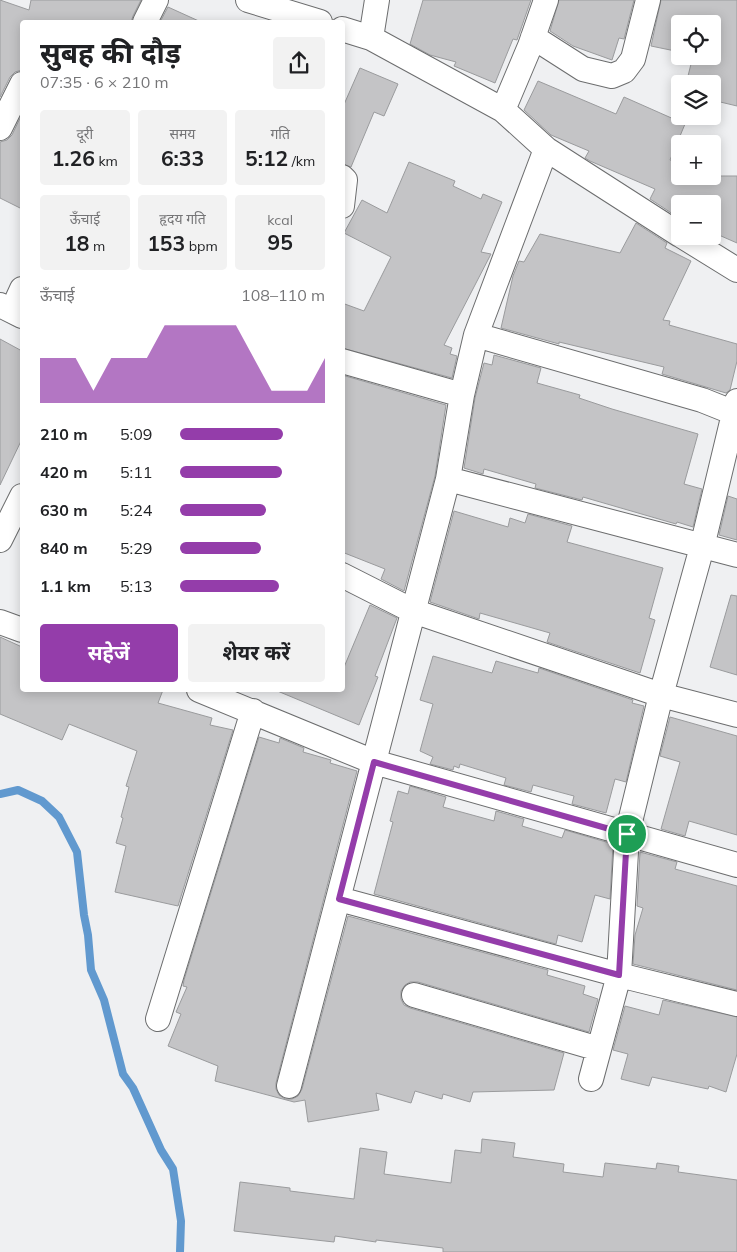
<!DOCTYPE html>
<html lang="hi">
<head>
<meta charset="utf-8">
<style>
	body { margin:0; font-family:Mulish,"Noto Sans Devanagari",sans-serif; background:#f2f2f2; color:#202124; height:100vh; display:flex; flex-direction:column; font-size:19px; white-space:nowrap }
	* { box-sizing:border-box; margin:0 }
	p { font-size:16px; color:#757577 }
	.icon { flex:none; width:28px; height:28px; fill:none; stroke:currentColor; stroke-width:2; stroke-linecap:round; stroke-linejoin:round }
	.map { position:relative; flex:1; overflow:hidden }
	.sheet { position:absolute; left:20px; top:20px; width:325px; height:672px; display:flex; flex-direction:column; background:#fff; border-radius:5px; box-shadow:0 2px 12px #0003 }
	.sheet>* { flex:none }
	.fabs { position:absolute; left:671px; top:15px; display:grid; gap:10px }
	.fabs a { display:grid; place-items:center; width:50px; height:50px; border-radius:5px; background:#fff; box-shadow:0 2px 12px #0003; font-size:25px }
	.pin { position:absolute; display:grid; place-items:center; width:42px; height:42px; color:#fff; margin:-21px; border:2px solid #fff; border-radius:50%; box-shadow:0 1px 5px #0007 }
	.round { display:grid; place-items:center; flex:none; width:52px; height:52px; border-radius:5px; background:#f2f2f2 }
	.head { display:flex; align-items:center; justify-content:space-between; height:85px; padding:0 20px }
	h1 { font-size:28px; font-weight:700; line-height:38px }
	.figures { display:grid; grid-template-columns:repeat(3,1fr); gap:8px; height:85px; padding:5px 20px }
	.figures div { display:grid; align-content:center; border-radius:5px; background:#f2f2f2; text-align:center }
	.figures b { font-size:21px; font-weight:700 }
	.figures small { font-size:14px; font-weight:400 }
	.figures p { font-size:14px }
	.chart { height:140px; padding:10px 20px }
	.chart p { display:flex; justify-content:space-between }
	.chart svg { width:100%; height:90px; margin-top:5px; fill:#943daa; opacity:.7 }
	.button { display:flex; gap:10px; margin-top:auto; padding:10px 20px }
	.button a { flex:1; height:58px; border-radius:5px; background:#943daa; color:#fff; font-size:20px; font-weight:700; line-height:58px; text-align:center }
	.button a+a { background:#f2f2f2; color:#202124 }
	ul { padding:0 20px; list-style:none; font-size:16px }
	li { display:grid; grid-template-columns:80px 60px 1fr; align-items:center; height:38px }
	li i { height:12px; border-radius:6px; background:#943daa }
	.map>svg:first-child { display:block }
	.lines { fill:none; stroke-linecap:round; stroke-linejoin:round }
	.stream { stroke:#6199cf; stroke-width:8 }
	.building { fill:#c4c4c6; stroke:#9a9b9d }
	.street-casing { stroke:#6c6d6e; stroke-width:26 }
	.street { stroke:#fff; stroke-width:24 }
	.route-casing { stroke:#fff; stroke-width:10 }
	.route { stroke:#943daa; stroke-width:6 }
</style>
</head>
<body>
<div class="map">
<svg width="737" height="1252" viewBox="0 0 737 1252">
	<rect width="100%" height="100%" fill="#eff0f2"/>
	<g class="lines">
		<path class="stream" d="M0,794l18,-4 24,11 17,16 18,35 7,63 4,20 3,35 13,30 19,74 10,14 28,62 12,19 8,52 -1,31"/>
	</g>
	<path class="building" d="M0,0l29,10 2,-10h110l-8,16 -2,6h-109v48l-7,2 -5,5 -10,20z
		M423,0h108l-14,40 -4,-1 -18,44 -41,-17 2,-4 -26,-7 -20,-11z
		M559,0h75l-10,39 -5,-1 -7,22 -39,-14 -23,-15z
		M661,0h76v106l-25,-6v-16h-26l7,-28h19v-32h-32v28l-29,-6z
		M168,7l33,15h-41z
		M360,68l38,16 -14,32 -10,-4 -23,55 -9,-3v-55z
		M538,81l78,33 8,-17 61,27 -15,36 10,4v12h57v67l-25,-11v-28h-32l-1,14 -29,-19 5,-10 -65,-28 -5,-3 4,-7 -38,-16 -27,-25z
		M22,114v95l-22,-11v-56l7,-2 5,-5z
		M409,162l46,19 -2,5 28,13 2,-5 19,8 -21,50 10,2 -47,91 8,3 -2,6 7,2 -5,22 -110,-30v-45l22,8 27,-54 -47,-24 18,-33 25,13z
		M636,223l31,20 -2,5 26,13 -28,59 7,1 -1,4 68,19v17l-7,29 -4,3 -64,-19 2,-7 -105,-25v2l-58,-16 12,-52 6,-15 5,1 16,-28 80,19z
		M0,339l22,12v88l-22,46z
		M494,355l47,13 -4,15 43,12 -1,3 33,11 86,25 -14,50 18,5 -9,38 -16,-5 -1,2 -93,-27 -1,3 -47,-12 1,-4 -52,-15 -1,5 -19,-6 11,-70 9,-35 8,2z
		M342,375l104,30 -11,71 -31,115 -23,-12 4,-10 -43,-17z
		M728,496l9,3v41l-18,-5z
		M454,511l54,16 2,-9 15,5 3,-9 44,12 -5,16 96,26 -14,50 6,2 -15,53 -93,-31 3,-9 -70,-20 -1,6 -49,-17z
		M731,595l6,1v79l-27,-8z
		M370,605l27,13 -22,58 3,1 -19,48 -84,-35h67v-18z
		M0,637l22,10v43h141l-5,13 54,15 -2,7 23,5 -55,176 -63,-14 11,-46 -10,-3 7,-25 -2,-1 8,-30 -3,-1 11,-35 -68,-27 -7,16 -62,-26z
		M433,656l59,17 4,-12 42,12 1,-5 94,32 -1,3 12,3 -18,76 -11,-3 -9,34 -34,-9 2,-8 -41,-11 -2,7 -27,-7 2,-7 -46,-14 -1,4 -5,-2 -1,4 -23,-6 3,-7 -13,-6 13,-47 -13,-4z
		M670,717l67,19v99l-48,-14 -4,15 -24,-7 19,-67 -20,-6z
		M259,737l20,6 1,-5 24,10 -1,4 28,8 -1,3 27,8 -81,312v6l3,6 6,4h7l6,-3 4,-7 46,-173 200,54 -1,5 38,11 -2,8 15,5 -9,33 -171,-50h-8l-5,3 -4,6v8l3,6 6,3 154,45 -10,37 -81,2 -3,10 -27,-8 -1,5 -27,-8 -4,12 -35,-10 3,17 -71,12 -3,-22 -11,2 -79,-21 3,-15 -50,-20 13,-32 -5,-2 11,-25 -4,-1 1,-6z
		M410,786l36,11 -3,10 51,14 2,-10 28,8 -2,7 40,12 3,-8 48,14 -3,55 -15,-4 -13,47 -24,-7 -2,9 -182,-50 19,-72 -3,-1 8,-30 10,3z
		M640,852l37,10 -2,7 62,17v104l-104,-26 2,-29 8,-27 -6,-2z
		M663,1000l74,17v37l-11,38 -17,-6 -1,3 -56,-12 -3,9 -28,-7 7,-25 -15,-4 12,-44 34,9z
		M482,1139l33,4 -2,14 51,7 -1,8 40,5 2,-14 51,6 1,-6 22,3 -1,6 59,8v72h-294v-4l-67,-8v2l-41,-6 -1,6 -100,-11 6,-49 50,6v3l64,8 6,-51 27,4 -3,22 67,9 4,-33 26,3z"/>
	<g class="lines">
		<defs>
			<path id="street" d="M248,0l72,22
				M145,22l11,-22
				M342,29l29,9 132,72 43,39 134,86
				M533,37l50,32 29,7 12,-5 9,-12 15,-59
				M371,38l6,-38
				M503,110l27,-64 16,-46
				M0,128l22,-44
				M342,177l3,3 -3,26
				M682,236l55,34
				M0,305l22,11
				M12,311l10,-22
				M476,335l226,65 35,14
				M342,361l120,34
				M448,479l289,76
				M0,540l22,-44
				M342,575l71,36 248,84 76,20
				M0,622l22,8
				M199,690l175,72 363,103
				M339,899l280,76 118,29
				M414,995l185,54
				M158,1019l95,-308
				M591,1079l28,-104 8,-141 34,-139 41,-148 35,-146
				M289,1086l159,-607 14,-84 14,-60 70,-186"/>
		</defs>
		<use href="#street" class="street-casing"/>
		<use href="#street" class="street"/>
	</g>
	<g class="lines">
		<defs>
			<path id="route" d="M374,762l253,72 -8,141 -280,-76z"/>
		</defs>
		<use href="#route" class="route-casing"/>
		<use href="#route" class="route"/>
	</g>
</svg>
<div class="fabs">
<a><svg class="icon" aria-label="locate" viewBox="0 0 24 24"><circle cx="12" cy="12" r="6"/><path d="M12 2v4M12 18v4M2 12h4M18 12h4"/></svg></a>
<a><svg class="icon" aria-label="layers" viewBox="0 0 24 24"><path d="M12 4l9 5-9 5-9-5zM3 14l9 5 9-5"/></svg></a>
<a>+</a>
<a>−</a>
</div>
<div class="pin" style="left:627px;top:834px;background:#1e9e55"><svg class="icon" aria-label="arrive" viewBox="0 0 24 24"><path d="M6 21V4h12l-3 4 3 4H6"/></svg></div>
<section class="sheet">
<div class="head"><div><h1>सुबह की दौड़</h1><p>07:35 · 6 × 210 m</p></div><a class="round"><svg class="icon" aria-label="share" viewBox="0 0 24 24"><path d="M12 15V3M7 8l5-5 5 5M5 13v7h14v-7"/></svg></a></div>
<div class="figures">
<div><p>दूरी</p><b>1.26<small> km</small></b></div>
<div><p>समय</p><b>6:33</b></div>
<div><p>गति</p><b>5:12<small> /km</small></b></div>
</div>
<div class="figures">
<div><p>ऊँचाई</p><b>18<small> m</small></b></div>
<div><p>हृदय गति</p><b>153<small> bpm</small></b></div>
<div><p>kcal</p><b>95</b></div>
</div>
<div class="chart"><p><span>ऊँचाई</span>108–110 m</p>
<svg viewBox="0 0 160 44" preserveAspectRatio="none"><path d="M0 44V22L10 22L20 22L30 38L40 22L50 22L60 22L70 6L80 6L90 6L100 6L110 6L120 22L130 38L140 38L150 38L160 22V44z"/></svg>
</div>
<ul>
<li><b>210 m</b>5:09<i style="width:71%"></i></li>
<li><b>420 m</b>5:11<i style="width:70%"></i></li>
<li><b>630 m</b>5:24<i style="width:59%"></i></li>
<li><b>840 m</b>5:29<i style="width:56%"></i></li>
<li><b>1.1 km</b>5:13<i style="width:68%"></i></li>
</ul>
<div class="button"><a>सहेजें</a><a>शेयर करें</a></div>
</section>
</div>
</body>
</html>
